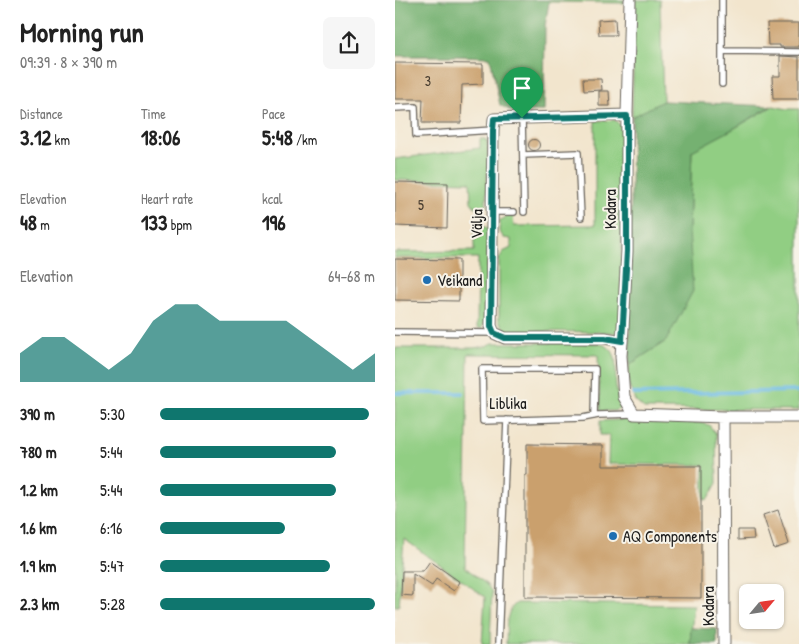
<!DOCTYPE html>
<html lang="en">
<head>
<meta charset="utf-8">
<style>
	body { margin:0; font-family:"Patrick Hand",sans-serif; background:#f6f6f6; color:#222; height:100vh; display:flex; flex-direction:column; font-size:19px; white-space:nowrap }
	* { box-sizing:border-box; margin:0 }
	p { font-size:16px; color:#767676 }
	.icon { flex:none; width:28px; height:28px; fill:none; stroke:currentColor; stroke-width:2; stroke-linecap:round; stroke-linejoin:round }
	.map { position:relative; flex:1; overflow:hidden }
	.drawer { display:flex; flex-direction:column; background:#fff; width:395px }
	.drawer>* { flex:none }
	.needle { width:32px; rotate:61deg }
	.fabs { position:absolute; left:344px; top:584px; display:grid; gap:10px }
	.fabs a { display:grid; place-items:center; width:45px; height:45px; border-radius:8px; background:#fff; box-shadow:0 1px 4px #0004; font-size:25px }
	.pin { position:absolute; display:grid; place-items:center; width:42px; height:42px; color:#fff; margin:-51px -21px; border-radius:50% 50% 50% 0; rotate:-45deg; box-shadow:0 0 5px #0007 }
	.pin .icon { rotate:45deg }
	.round { display:grid; place-items:center; flex:none; width:52px; height:52px; border-radius:8px; background:#f6f6f6 }
	.head { display:flex; align-items:center; justify-content:space-between; height:85px; padding:0 20px }
	h1 { font-size:28px; font-weight:800; line-height:38px }
	.stats { display:grid; grid-template-columns:repeat(3,1fr); gap:8px; height:85px; padding:5px 20px }
	.stats div { display:grid; align-content:center }
	.stats b { font-size:21px; font-weight:800 }
	.stats small { font-size:14px; font-weight:400 }
	.stats p { font-size:14px }
	.chart { height:140px; padding:10px 20px }
	.chart p { display:flex; justify-content:space-between }
	.chart svg { width:100%; height:90px; margin-top:5px; fill:#0f766e; opacity:.7 }
	ul { padding:0 20px; list-style:none; font-size:16px }
	li { display:grid; grid-template-columns:80px 60px 1fr; align-items:center; height:38px }
	li i { height:12px; border-radius:6px; background:#0f766e }
	main { display:flex; flex:1; min-height:0 }
	.map>svg:first-child { display:block }
	.green { fill:#91ce83; stroke:#567550 }
	.forest { fill:#74b171; stroke:#486646 }
	.lines { fill:none; stroke-linecap:round; stroke-linejoin:round }
	.stream { stroke:#67bae3; stroke-width:4 }
	.building { fill:#caa06d }
	.service-casing { stroke:#67625a; stroke-width:8 }
	.minor-casing { stroke:#67625a; stroke-width:13 }
	.service { stroke:#fff; stroke-width:5.5 }
	.minor { stroke:#fff; stroke-width:11 }
	.route-casing { stroke:#fff; stroke-width:10 }
	.route { stroke:#0f766e; stroke-width:6 }
	.poi-dot { fill:#1f6fb2; stroke:#f7f3e8; stroke-width:2 }
	.labels { text-anchor:middle; stroke-width:4; stroke-linejoin:round; paint-order:stroke }
	.number-label { font-size:14px; fill:#483d30 }
	.street-label { font-size:16px; fill:#1c1c1c; stroke:#f7f3e8 }
	.poi-label { font-size:16px; fill:#1c1c1c; stroke:#f7f3e8; text-anchor:start }
</style>
</head>
<body>
<main>
<section class="drawer">
<div class="head"><div><h1>Morning run</h1><p>09:39 · 8 × 390 m</p></div><a class="round"><svg class="icon" aria-label="share" viewBox="0 0 24 24"><path d="M12 15V3M7 8l5-5 5 5M5 13v7h14v-7"/></svg></a></div>
<div class="stats">
<div><p>Distance</p><b>3.12<small> km</small></b></div>
<div><p>Time</p><b>18:06</b></div>
<div><p>Pace</p><b>5:48<small> /km</small></b></div>
</div>
<div class="stats">
<div><p>Elevation</p><b>48<small> m</small></b></div>
<div><p>Heart rate</p><b>133<small> bpm</small></b></div>
<div><p>kcal</p><b>196</b></div>
</div>
<div class="chart"><p><span>Elevation</span>64–68 m</p>
<svg viewBox="0 0 160 44" preserveAspectRatio="none"><path d="M0 44V30L10 22L20 22L30 30L40 38L50 30L60 14L70 6L80 6L90 14L100 14L110 14L120 14L130 22L140 30L150 38L160 30V44z"/></svg>
</div>
<ul>
<li><b>390 m</b>5:30<i style="width:97%"></i></li>
<li><b>780 m</b>5:44<i style="width:82%"></i></li>
<li><b>1.2 km</b>5:44<i style="width:82%"></i></li>
<li><b>1.6 km</b>6:16<i style="width:58%"></i></li>
<li><b>1.9 km</b>5:47<i style="width:79%"></i></li>
<li><b>2.3 km</b>5:28<i style="width:100%"></i></li>
</ul>
</section>
<div class="map">
<svg width="404" height="644" viewBox="0 0 404 644">
	<rect width="100%" height="100%" fill="#f7f3e8"/>
	<filter id="ink" filterUnits="userSpaceOnUse"><feTurbulence type="fractalNoise" baseFrequency=".02" numOctaves="2"/><feDisplacementMap in="SourceGraphic" scale="10" xChannelSelector="R" yChannelSelector="G"/><feConvolveMatrix kernelMatrix="1 2 1 2 8 2 1 2 1" color-interpolation-filters="sRGB"/></filter>
	<filter id="wash" filterUnits="userSpaceOnUse"><feTurbulence type="fractalNoise" baseFrequency=".0096" numOctaves="4" result="noise"/><feDisplacementMap in="SourceGraphic" scale="20" xChannelSelector="R" yChannelSelector="G"/><feGaussianBlur stdDeviation="1.12" result="paint"/><feColorMatrix in="noise" values="0 0 0 0 0 0 0 0 0 0 0 0 0 0 0 0 0 1.4 0 .05"/><feComposite in="paint" operator="in"/></filter>
	<g filter="url(#wash)">
		<rect width="100%" height="100%" fill="#f2e5cd"/>
		<path class="green" d="M152,0h77v3l-75,-1z
			M240,0h25l3,101 -31,16z
			M378,106l15,3h11v301l-155,-1 -9,-8 -7,-18 1,-18 37,-24 23,-111 3,-80 41,-21z
			M220,120l4,4 4,10 -3,195 -4,4 -9,-1 -96,-1 -6,-2 -6,-9v-61l4,-7 8,-4v-9l-7,-1 -5,-7 1,-10 7,-5h6l1,10 81,-1v-104z
			M85,139h5l2,3 1,8 -2,56 -11,1 -4,-5 -1,-20 -75,-2v-21l85,-11z
			M87,226l6,2 -2,92 -5,9 -4,-2 1,-69h-83v-6l79,-1v-20l3,-4z
			M98,343h102c28,3 19,25 21,45 1,7 3,13 5,20l-7,3h-14l-2,-56 -130,-1 -3,213 22,18 5,7 -2,52h-8l3,-47 -81,-58 -5,67h-4v-258h79l12,-2z
			M239,419l67,4 8,2 7,9 1,49 -9,16 -4,1v-35l-96,-1 1,-29h-9v-14z
			M122,603l177,2 -4,39h-184c1,-14 -2,-33 11,-41z"/>
		<path class="forest" d="M0,0h152l2,2 -4,24 -1,85h-33l-11,-6 -10,-48 -34,-1h-61z
			M268,101l108,5 -38,23 -41,22 -3,79 4,61 -27,50 -37,24 3,-248z
			M296,628l26,1v15h-27z"/>
		<g class="lines">
			<path class="stream" d="M0,393h67
				M238,394l166,-3"/>
		</g>
		<g id="blocks">
			<path class="building" d="M220,19l1,16h-17l-1,-15z
				M372,23h32v24h-19v-2h-12z
				M385,56l19,1v42h-26l-1,-23h8z
				M0,63l88,1v20l-21,1 -1,38h-39l1,-24h-28z
				M188,79h18l1,11 -18,1z
				M204,91h10l1,15h-11z
				M133.5 145a5.5 5.5 0 1 1 11 0a5.5 5.5 0 1 1-11 0Z
				M0,182l53,1 -1,45 -52,-2z
				M0,259l64,1v41l-64,-1z
				M132,444l76,1v21h98v132l-176,-1v-122h2z
				M383,510l11,34 -15,5 -11,-34z
				M343,530h15l1,9 -16,1z
				M35,561l30,21 -6,9 -18,-12 -4,7 -19,-12v22l-12,-1 1,-24h21z"/>
		</g>
	</g>
	<g filter="url(#ink)">
		<use href="#blocks" fill-opacity="0" stroke="#67625a" stroke-width="1"/>
		<g class="lines">
			<defs>
				<path id="service" d="M327,51l77,1
					M327,84v-84
					M0,108l20,-1 1,28 77,-5
					M127,118l2,94
					M128,155l55,-2 3,64
					M97,212h22
					M0,332l99,1
					M199,416l1,-47h-113l1,52 100,-3 15,-3 36,-1
					M103,644l9,-224"/>
				<path id="minor" d="M235,0l-3,115v136l-4,77 -2,28 3,41 10,17 89,3h76
					M227,341l-17,-3h-100l-11,-5 -3,-7 2,-196 1,-11 133,-4
					M328,417l1,227"/>
			</defs>
			<use href="#service" class="service-casing"/>
			<use href="#minor" class="minor-casing"/>
			<use href="#service" class="service"/>
			<use href="#minor" class="minor"/>
		</g>
	</g>
	<g class="lines" filter="url(#ink)">
		<defs>
			<path id="route" d="M232,116v135l-5,90 -17,-3h-100l-11,-5 -3,-7 2,-196 1,-11z"/>
		</defs>
		<use href="#route" class="route-casing"/>
		<use href="#route" class="route"/>
	</g>
	<g class="poi-dot">
		<circle cx="32" cy="280" r="5"/>
		<circle cx="218" cy="536" r="5"/>
	</g>
	<g class="labels">
		<g class="number-label">
			<text x="33" y="86">3</text>
			<text x="26" y="210">5</text>
		</g>
		<g class="street-label">
			<text transform="translate(215 209) rotate(-90)" y="6">Kodara</text>
			<text transform="translate(81 224) rotate(-89)" y="6">Välja</text>
			<text x="113" y="409">Liblika</text>
			<text transform="translate(313 606) rotate(-90)" y="6">Kodara</text>
		</g>
		<g class="poi-label">
			<text x="42" y="286">Veikand</text>
			<text x="228" y="542">AQ Components</text>
		</g>
	</g>
</svg>
<div class="fabs">
<a><svg class="needle" viewBox="-14 -14 28 28"><path d="M0-13l5 13h-10z" fill="#e53935"/><path d="M0 13l5-13h-10z" fill="#767676"/></svg></a>
</div>
<div class="pin" style="left:127px;top:118px;background:#1e9e55"><svg class="icon" aria-label="arrive" viewBox="0 0 24 24"><path d="M6 21V4h12l-3 4 3 4H6"/></svg></div>
</div>
</main>
</body>
</html>
